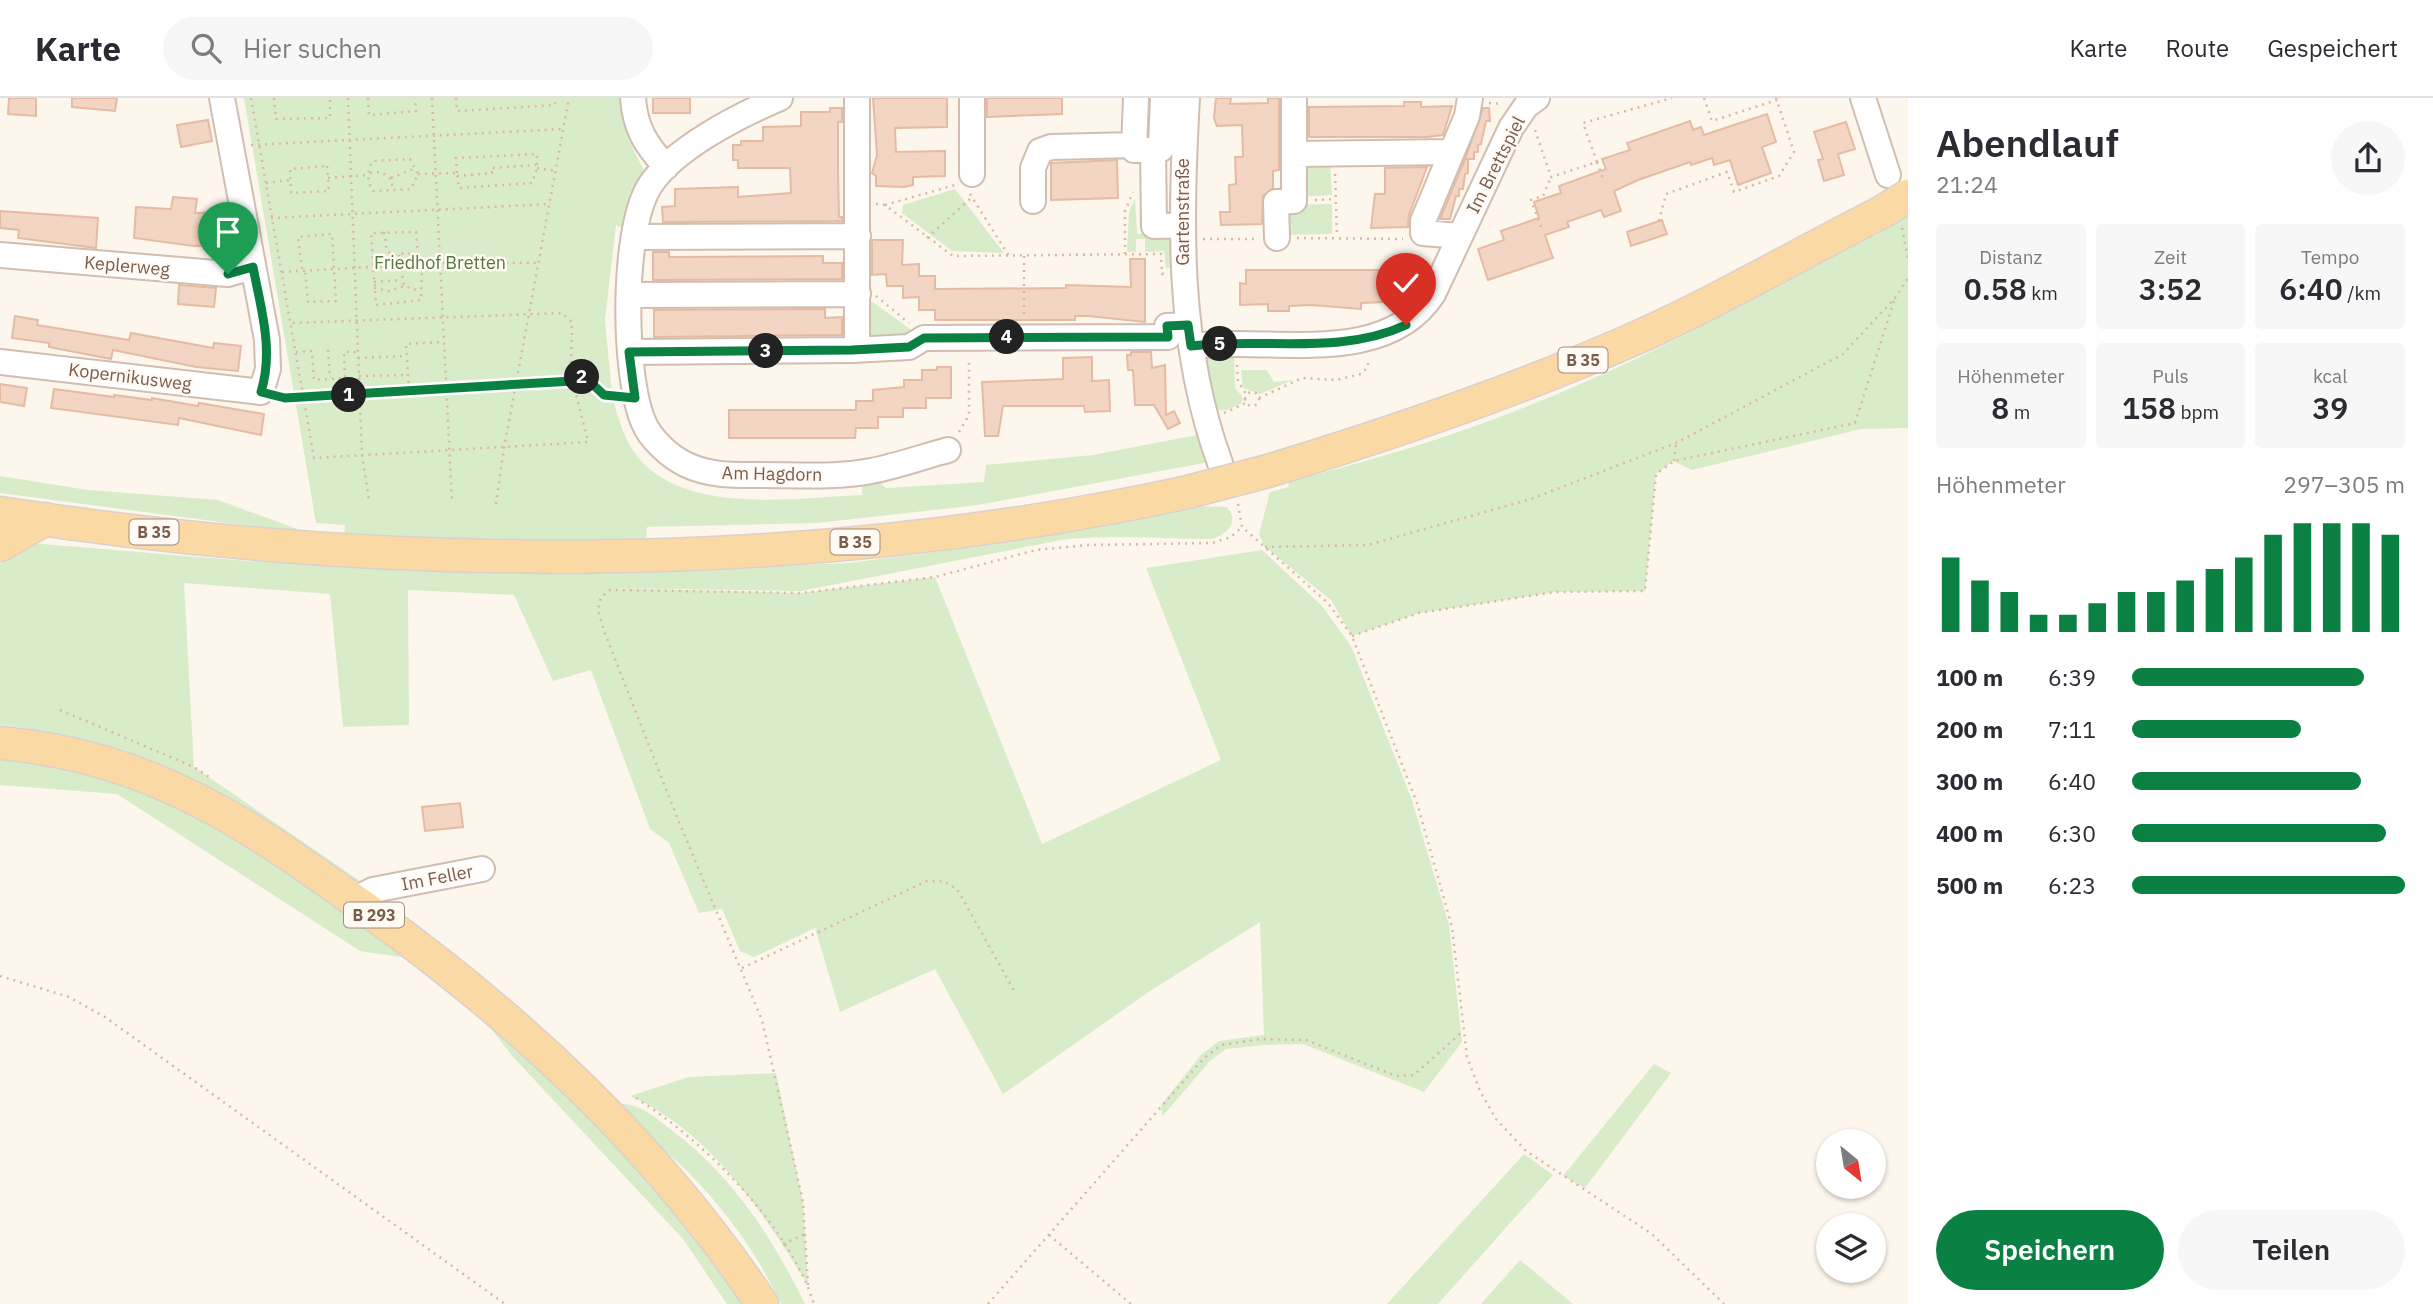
<!DOCTYPE html>
<html lang="de">
<head>
<meta charset="utf-8">
<style>
	body { margin:0; font-family:"IBM Plex Sans",sans-serif; background:#f7f7f7; color:#2b2b33; height:100vh; display:flex; flex-direction:column; font-size:26px; white-space:nowrap }
	* { box-sizing:border-box; margin:0 }
	p { font-size:23px; color:#7c7c81 }
	.icon { flex:none; width:38px; height:38px; fill:none; stroke:currentColor; stroke-width:2; stroke-linecap:round; stroke-linejoin:round }
	.map { position:relative; flex:1; overflow:hidden }
	.details { display:flex; flex-direction:column; background:#fff; width:525px }
	.details>* { flex:none }
	.needle { width:46px; rotate:150deg }
	.tools { position:absolute; left:1816px; top:1031px; display:grid; gap:14px }
	.tools a { display:grid; place-items:center; width:70px; height:70px; border-radius:50%; background:#fff; box-shadow:0 2px 5px #0004; font-size:35px }
	.pin { position:absolute; display:grid; place-items:center; width:60px; height:60px; color:#fff; margin:-72px -30px; border-radius:50% 50% 50% 0; rotate:-45deg; box-shadow:0 0 7px #0007 }
	.pin .icon { rotate:45deg }
	.km { position:absolute; width:35px; height:35px; margin:-18px; border-radius:50%; background:#222; color:#fff; font-size:19px; line-height:35px; text-align:center }
	.round { display:grid; place-items:center; flex:none; width:74px; height:74px; border-radius:37px; background:#f7f7f7 }
	.summary { display:flex; align-items:center; justify-content:space-between; height:119px; padding:0 28px }
	h1 { font-size:38px; font-weight:600; line-height:52px }
	.stats { display:grid; grid-template-columns:repeat(3,1fr); gap:10px; height:119px; padding:7px 28px }
	.stats div { display:grid; align-content:center; border-radius:7px; background:#f7f7f7; text-align:center }
	.stats b { font-size:30px; font-weight:600 }
	.stats small { font-size:19px; font-weight:400 }
	.stats p { font-size:19px }
	.chart { height:196px; padding:14px 28px }
	.chart p { display:flex; justify-content:space-between }
	.chart svg { width:100%; height:126px; margin-top:7px; stroke:#0b8043; stroke-width:6 }
	.button { display:flex; gap:14px; margin-top:auto; padding:14px 28px }
	.button a { flex:1; height:80px; border-radius:42px; background:#0b8043; color:#fff; font-size:28px; font-weight:600; line-height:80px; text-align:center }
	.button a+a { background:#f7f7f7; color:#2b2b33 }
	ul { padding:0 28px; list-style:none; font-size:23px }
	li { display:grid; grid-template-columns:112px 84px 1fr; align-items:center; height:52px }
	li i { height:18px; border-radius:9px; background:#0b8043 }
	header { display:flex; align-items:center; gap:42px; box-sizing:border-box; height:98px; padding:0 35px; background:#fff; border-bottom:2px solid #e1e1e2 }
	header strong { font-size:33px }
	nav { display:flex; gap:38px; margin-inline-start:auto; font-size:24px }
	.search { width:490px; height:63px; background:#f7f7f7; display:flex; align-items:center; gap:18px; box-sizing:border-box; padding:0 24px; border-radius:38px; color:#7c7c81; font-size:26px }
	main { display:flex; flex:1; min-height:0 }
	.map>svg:first-child { display:block }
	.green { fill:#d8ecc9 }
	.building { fill:#f3d5c3; stroke:#e6bba3; stroke-width:2 }
	.lines { fill:none; stroke-linecap:round; stroke-linejoin:round }
	.minor-casing { stroke:#d1beb0; stroke-width:28 }
	.major-casing { stroke:#dad1cd; stroke-width:35 }
	.path { stroke:#d9b8a5; stroke-width:2.5; stroke-dasharray:2 5; stroke-linecap:butt }
	.minor { stroke:#fff; stroke-width:24 }
	.major { stroke:#fbd9a5; stroke-width:32 }
	.major-bridge-casing { stroke:#dad1cd; stroke-width:35; stroke-linecap:butt }
	.major-bridge { stroke:#fbd9a5; stroke-width:32 }
	.route-casing { stroke:#fff; stroke-width:14 }
	.route { stroke:#0b8043; stroke-width:9 }
	.labels { text-anchor:middle; stroke-width:5; stroke-linejoin:round; paint-order:stroke }
	.shield { fill:#fffaf3; stroke:#a28b7f; stroke-width:2 }
	.shield-label { font-size:16px; font-weight:bold; fill:#7a5c4d }
	.street-label { font-size:18px; fill:#7a5c4d; stroke:#fffaf3 }
	.park-label { font-size:18px; fill:#537a41; stroke:#fffaf3 }
</style>
</head>
<body>
<header>
<strong>Karte</strong>
<div class="search"><svg class="icon" aria-label="search" viewBox="0 0 24 24"><circle cx="10" cy="10" r="6"/><path d="M15 15l6 6"/></svg>Hier suchen</div>
<nav><a>Karte</a><a>Route</a><a>Gespeichert</a></nav>
</header>
<main>
<div class="map">
<svg width="1908" height="1206" viewBox="0 0 1908 1206">
	<rect width="100%" height="100%" fill="#fdf6ec"/>
	<path class="green" d="M244,0h378l11,51 13,25 -22,55 -8,-4 -11,95 7,74 -6,-1v4l7,2c5,17 9,34 19,50 44,68 160,49 230,46v-12l15,-4 9,9 98,-6 2,-17 107,-10 104,-20 12,27 -231,43 -161,18 -170,4 -1,16 -193,-3 -109,-5 1,-10 -29,-2z
		M1330,63l2,34 -33,2v-35z
		M955,91l49,64 -52,-2 -50,-38 1,-8z
		M1135,100l2,36 37,-2 2,35 -10,1 -2,-17 -19,1v-13h-9v13h-9l2,-39z
		M1332,106v30l-51,1 -1,-30z
		M1908,116v214l-47,1 -169,41 -19,-9 -17,13 -11,117 -90,1 -136,21 -67,23 -21,-36 -66,-53 -6,-13 11,-42 19,-5 -1,-5c40,-11 79,-21 118,-33 164,-50 319,-130 466,-217l3,4z
		M867,200l43,31 1,7 -44,7z
		M1234,256l1,34 7,8v7l-15,7 -17,1 -7,-54z
		M1241,272h26l7,12 19,-2 -33,14 -17,-6z
		M0,378l88,14 130,10 93,34 -311,-41z
		M1189,408l38,1c13,16 0,27 -15,32 -50,0 -103,-5 -151,1l-260,51 -192,-3 192,5 134,-16 107,267 179,-84 -75,-192 116,-18 60,56 29,40 61,154 37,125 13,117 -38,50 -121,-48 -39,1 -38,4 -16,12 -48,56 -1,-12 40,-50 18,-14 45,-6 -4,-113 -110,69 -147,103 -68,-125 -95,43 -25,-84 -61,29 -14,-6 -18,-42 -23,4 -30,-70 -19,-14 -59,-159 -38,11 -39,-86 -106,-5 1,135 -66,2 -13,-133 -146,-11 10,184 179,123 -12,5c-74,-50 -147,-107 -230,-140 -41,-17 -88,-25 -131,-30v-161l16,-15 14,-6 217,18 110,5 392,1 100,-4 94,-12z
		M0,658l117,23 112,51 185,129 -54,-8 -243,-157 -117,-9z
		M471,905l116,98 165,203h-25l-44,-65 -169,-181z
		M1654,966l17,9 -86,115 -22,-12z
		M776,975l27,129 5,83c-45,-72 -98,-154 -178,-189l59,-19z
		M622,1006c18,0 33,13 47,24 62,46 102,107 136,176h-24c-22,-48 -56,-95 -94,-133 -22,-22 -48,-39 -68,-63z
		M1524,1056l29,21 -115,129h-51z
		M1520,1162l53,44h-92z"/>
	<path class="building" d="M9,0h27v18l-28,-2z
		M72,0h45l-2,13 -43,-4z
		M653,0h37v15h-37z
		M873,0h74v29l-52,1 1,24 49,-1v25l-32,1v8l-9,2 -28,-1v-10l-4,-3 5,-18z
		M987,0h75v16l-75,3z
		M1216,0h15l-1,6 38,-1v-5h11v72l-6,1v17l-10,8 -1,28 -41,1 -1,-13h10l-1,-27 7,-1 -1,-27h8l-1,-32 -25,1 -3,-8z
		M1404,4h17v5l31,-1 -9,29 -16,2h-118v-30l95,-1z
		M830,10h12v14h-4v47l1,48h3v4l-179,1 -1,-15 13,-1v-17l63,-2v10l53,-4 -1,-25h-52v-8h-5v-15h8v-4h22v-14l38,-1v-14h29z
		M1483,10h6l1,13h-4l-5,23 -3,1v7h-4v7h-9z
		M1767,16l9,28 -14,5 9,26 -33,12 -8,-25 -16,5 -2,-7 -21,7 -1,-3 -52,18 -24,11 7,20 -17,6 -3,-7 -34,12 2,5 -24,8 8,23 -65,22 -10,-31 26,-9 -3,-9 38,-13 -5,-16 27,-9 -2,-7 47,-17 -4,-10 28,-9 -3,-7 63,-22 3,9 8,-3 3,8z
		M208,22l4,21 -31,6 -4,-22z
		M1846,24l9,27 -17,5 6,21 -20,6 -6,-21 5,-1 -9,-27z
		M1465,61h3v14l-3,1 -2,15h-4v7h-3l-6,23h-10z
		M1117,62l1,38 -67,2v-37z
		M1427,69l-18,48 -1,12 -37,1 4,-34h10v-26z
		M173,99l24,2 -2,14 33,-1 6,33 -40,1 -60,-8 2,-31 35,2z
		M0,113l98,7 -2,30 -78,-10 1,-8 -19,-2z
		M1662,122l5,14 -36,12 -4,-14z
		M872,142h31l-1,25 17,-1v12h16v13l131,-1v-3l65,2 -1,-28h15v63l-57,-6h-13v4h-140v-10h-16v-13l-16,1v-12h-16l-1,-12 -14,1z
		M653,154h16v5l154,-1v7h19v16l-189,1z
		M1246,172h136v15h5v17l-26,1v6l-50,-4 -22,1v5h-21v-7l-28,1v-22l6,1z
		M179,187l37,3 -2,19 -36,-3z
		M825,211v9l17,-1v18l-188,2v-27z
		M15,218l23,4 -1,5 92,15 2,-7 82,15 1,-5 27,3 -3,25 -42,-4 -83,-17 -2,9 -62,-12v-4l-37,-5z
		M1131,254h20l1,16 13,-3 1,50 8,-4 6,12 -12,6 -14,-24h-19l-2,-35h-5l-1,-15h4z
		M1092,259v24l17,-1 1,31 -25,1 -1,-6h-81l-5,30h-13l-3,-54 81,-3v-21z
		M937,269h14v31h-25v10h-23v9h-25v11h-22l-1,10h-126v-28h127v-9h17v-11l31,-3v-7h18v-10h15z
		M0,286l27,4 -3,18 -24,-4z
		M54,291l60,8v-2l38,5v-2l46,8 1,-3 65,11 -3,21 -82,-17 -1,7 -127,-17z
		M460,705l3,24 -38,4 -3,-24z"/>
	<g class="lines">
		<defs>
			<path id="minor" d="M633,0c2,30 13,47 33,69
				M780,0c-40,17 -108,51 -131,89 -27,45 -26,185 -6,234 7,18 27,36 44,44 24,11 47,10 73,10 37,0 75,3 111,-4 26,-5 51,-14 77,-21
				M857,0v251
				M972,0v76
				M1136,0l-2,52h10
				M1187,0c-7,123 -10,248 33,365
				M1863,0l25,77
				M1162,24l1,-24
				M1153,51l1,77 28,-1
				M1161,51l1,-27 23,-1
				M1294,56l157,-2
				M1033,103v-33l7,-17 11,-4 83,-2
				M1460,138l-37,-3v-12l44,-105 3,-18
				M635,139l223,-1
				M1277,140l-1,-36 18,-1v-103
				M0,157l228,19 25,-7
				M629,197l229,-1
				M1191,248c77,-10 193,23 242,-52l78,-166 15,-22 11,-8
				M630,254l222,-2 57,-3 15,-9 244,-1 -1,-11 21,-1
				M0,264l261,30 7,-23 -1,-29 -45,-242
				M353,802l20,-10 109,-21"/>
			<path id="major" d="M1268,373c122,-37 242,-78 359,-129 87,-38 170,-87 255,-130
				M0,415c389,60 803,63 1188,-21
				M0,447l46,-26
				M0,645c154,14 248,81 369,168 153,110 288,236 393,393"/>
		</defs>
		<use href="#minor" class="minor-casing"/>
		<use href="#major" class="major-casing"/>
		<path class="path" d="M251,0l63,360 274,-16 -17,-68 1,-52 -10,-9 -271,10
			M274,0l2,21 54,-1v-20
			M348,0l14,357 7,45
			M368,0l1,17 47,-4 -1,-13
			M432,0l20,405
			M456,0l1,13 98,-6v-7
			M1704,0l8,23 65,-21
			M1489,5l14,1
			M1535,32l16,47 46,-15 7,20
			M251,47l312,-16
			M410,61l8,15 -7,15 -38,2c-6,-8 -6,-22 0,-30z
			M1597,64l-14,-39 89,-25
			M327,68l2,25 -38,2 -1,-24z
			M537,70l19,3
			M370,75l11,-1 10,7 2,11
			M457,75l-1,-15 81,-4v14l-5,15 -73,5 -2,-12
			M418,76l39,-1v3l35,-3 -1,-5 45,-3
			M1335,76l2,63
			M328,80l40,-3
			M391,80l22,-9
			M266,85l24,-3
			M970,96l39,62
			M1315,102l21,-1
			M876,106l9,1 68,51 208,-2 1,20 4,-1
			M885,107l70,-20
			M271,120l280,-14
			M1659,123l7,-27 61,-22 7,20 45,-16 15,-24 -18,-54
			M1541,129l-10,-27 12,-4 8,-19
			M1902,130l6,31
			M384,134l3,19 6,4 14,-2 11,3
			M416,134l2,23 4,10 -1,35 -45,5 -5,-72z
			M927,140l43,-39
			M1297,140l106,1
			M1203,141h53
			M1125,156v-43l8,-19
			M399,157l5,31 16,5
			M1024,158v60
			M302,171l-4,-32 34,-3 4,67 -28,1 -3,-32
			M282,174l158,-9h101
			M374,184l28,-2
			M374,190l15,3 15,-5
			M876,198l33,27
			M328,252l2,28
			M296,254l16,-1 2,29 31,-2 -1,-26h13
			M358,260l49,-2
			M1237,267l1,16 8,13
			M572,276c17,5 26,21 42,22
			M359,278l49,-1
			M409,292l-3,-46 37,-2
			M1245 301a7 7 0 1 1 14 0a7 7 0 1 1-14 0Z
			M281,299l163,-6 127,-10
			M1259,300l43,-20 34,2 25,-6 7,-7v-7
			M1224,315l22,-10
			M959,334l10,-17v-57
			M1674,363l2,-18
			M496,406l8,-56 65,-350
			M1238,406l4,23 86,76 24,33 65,167 35,124 15,130 13,34 16,28 30,32 126,83 72,70
			M1265,449l103,-2 163,-46 145,-56 167,-89 52,-56 13,-20
			M1352,538l67,-23 136,-21 90,-1 11,-117 18,-13 181,-38 40,-125
			M60,612l134,57 15,10
			M742,870l185,-87h16l14,8 59,105
			M0,878l69,21 36,20 400,287
			M636,1000c68,43 153,127 178,206
			M1049,1137l82,69
			M783,1146l24,-11
			M808,1187l-5,-83 -41,-182 -83,-198 -75,-191 -6,-21 3,-13 9,-7 191,3 134,-16 101,-27 52,-5 124,-2 19,-6 11,-10
			M988,1206l216,-246 17,-13 40,-6 45,1 90,36 18,-1 49,-44"/>
		<use href="#minor" class="minor"/>
		<use href="#major" class="major"/>
		<defs>
			<path id="major-bridge" d="M1882,114l26,-16
				M1188,394l80,-21"/>
		</defs>
		<use href="#major-bridge" class="major-bridge-casing"/>
		<use href="#major-bridge" class="major-bridge"/>
	</g>
	<g class="lines">
		<defs>
			<path id="route" d="M228,176l25,-7c8,42 21,83 8,125l24,6 288,-17 -2,-7 15,4 18,17 31,3 -6,-46 223,-2 57,-3 15,-9 244,-1 -1,-11 21,-1 3,21c71,-9 148,10 215,-21"/>
		</defs>
		<use href="#route" class="route-casing"/>
		<use href="#route" class="route"/>
	</g>
	<g class="labels">
		<g class="shield">
			<rect x="1558.5" y="249.5" width="49" height="25" rx="5"/>
			<rect x="129.5" y="421.5" width="49" height="25" rx="5"/>
			<rect x="830.5" y="431.5" width="49" height="25" rx="5"/>
			<rect x="344" y="804.5" width="60" height="25" rx="5"/>
		</g>
		<g class="shield-label">
			<text x="1583" y="268">B 35</text>
			<text x="154" y="440">B 35</text>
			<text x="855" y="450">B 35</text>
			<text x="374" y="823">B 293</text>
		</g>
		<g class="street-label">
			<text transform="translate(1496 67) rotate(-63)" y="6">Im Brettspiel</text>
			<text transform="translate(1183 114) rotate(-90)" y="6">Gartenstraße</text>
			<text transform="translate(127 168) rotate(5)" y="6">Keplerweg</text>
			<text transform="translate(130 279) rotate(7)" y="6">Kopernikusweg</text>
			<text transform="translate(772 376) rotate(1)" y="6">Am Hagdorn</text>
			<text transform="translate(437 780) rotate(-11)" y="6">Im Feller</text>
		</g>
		<g class="park-label">
			<text x="440" y="171">Friedhof Bretten</text>
		</g>
	</g>
</svg>
<div class="tools">
<a><svg class="needle" viewBox="-14 -14 28 28"><path d="M0-13l5 13h-10z" fill="#e53935"/><path d="M0 13l5-13h-10z" fill="#7c7c81"/></svg></a>
<a><svg class="icon" aria-label="layers" viewBox="0 0 24 24"><path d="M12 4l9 5-9 5-9-5zM3 14l9 5 9-5"/></svg></a>
</div>
<div class="pin" style="left:228px;top:176px;background:#1e9e55"><svg class="icon" aria-label="arrive" viewBox="0 0 24 24"><path d="M6 21V4h12l-3 4 3 4H6"/></svg></div>
<div class="pin" style="left:1406px;top:227px;background:#d93025"><svg class="icon" aria-label="check" viewBox="0 0 24 24"><path d="M5 12l5 5 9-10"/></svg></div>
<b class="km" style="left:349px;top:297px">1</b>
<b class="km" style="left:582px;top:279px">2</b>
<b class="km" style="left:766px;top:253px">3</b>
<b class="km" style="left:1007px;top:239px">4</b>
<b class="km" style="left:1220px;top:246px">5</b>
</div>
<section class="details">
<div class="summary"><div><h1>Abendlauf</h1><p>21:24</p></div><a class="round"><svg class="icon" aria-label="share" viewBox="0 0 24 24"><path d="M12 15V3M7 8l5-5 5 5M5 13v7h14v-7"/></svg></a></div>
<div class="stats">
<div><p>Distanz</p><b>0.58<small> km</small></b></div>
<div><p>Zeit</p><b>3:52</b></div>
<div><p>Tempo</p><b>6:40<small> /km</small></b></div>
</div>
<div class="stats">
<div><p>Höhenmeter</p><b>8<small> m</small></b></div>
<div><p>Puls</p><b>158<small> bpm</small></b></div>
<div><p>kcal</p><b>39</b></div>
</div>
<div class="chart"><p><span>Höhenmeter</span>297–305 m</p>
<svg viewBox="0 0 160 44" preserveAspectRatio="none"><path d="M5 44V18M15 44V26M25 44V30M35 44V38M45 44V38M55 44V34M65 44V30M75 44V30M85 44V26M95 44V22M105 44V18M115 44V10M125 44V6M135 44V6M145 44V6M155 44V10"/></svg>
</div>
<ul>
<li><b>100 m</b>6:39<i style="width:85%"></i></li>
<li><b>200 m</b>7:11<i style="width:62%"></i></li>
<li><b>300 m</b>6:40<i style="width:84%"></i></li>
<li><b>400 m</b>6:30<i style="width:93%"></i></li>
<li><b>500 m</b>6:23<i style="width:100%"></i></li>
</ul>
<div class="button"><a>Speichern</a><a>Teilen</a></div>
</section>
</main>
</body>
</html>
